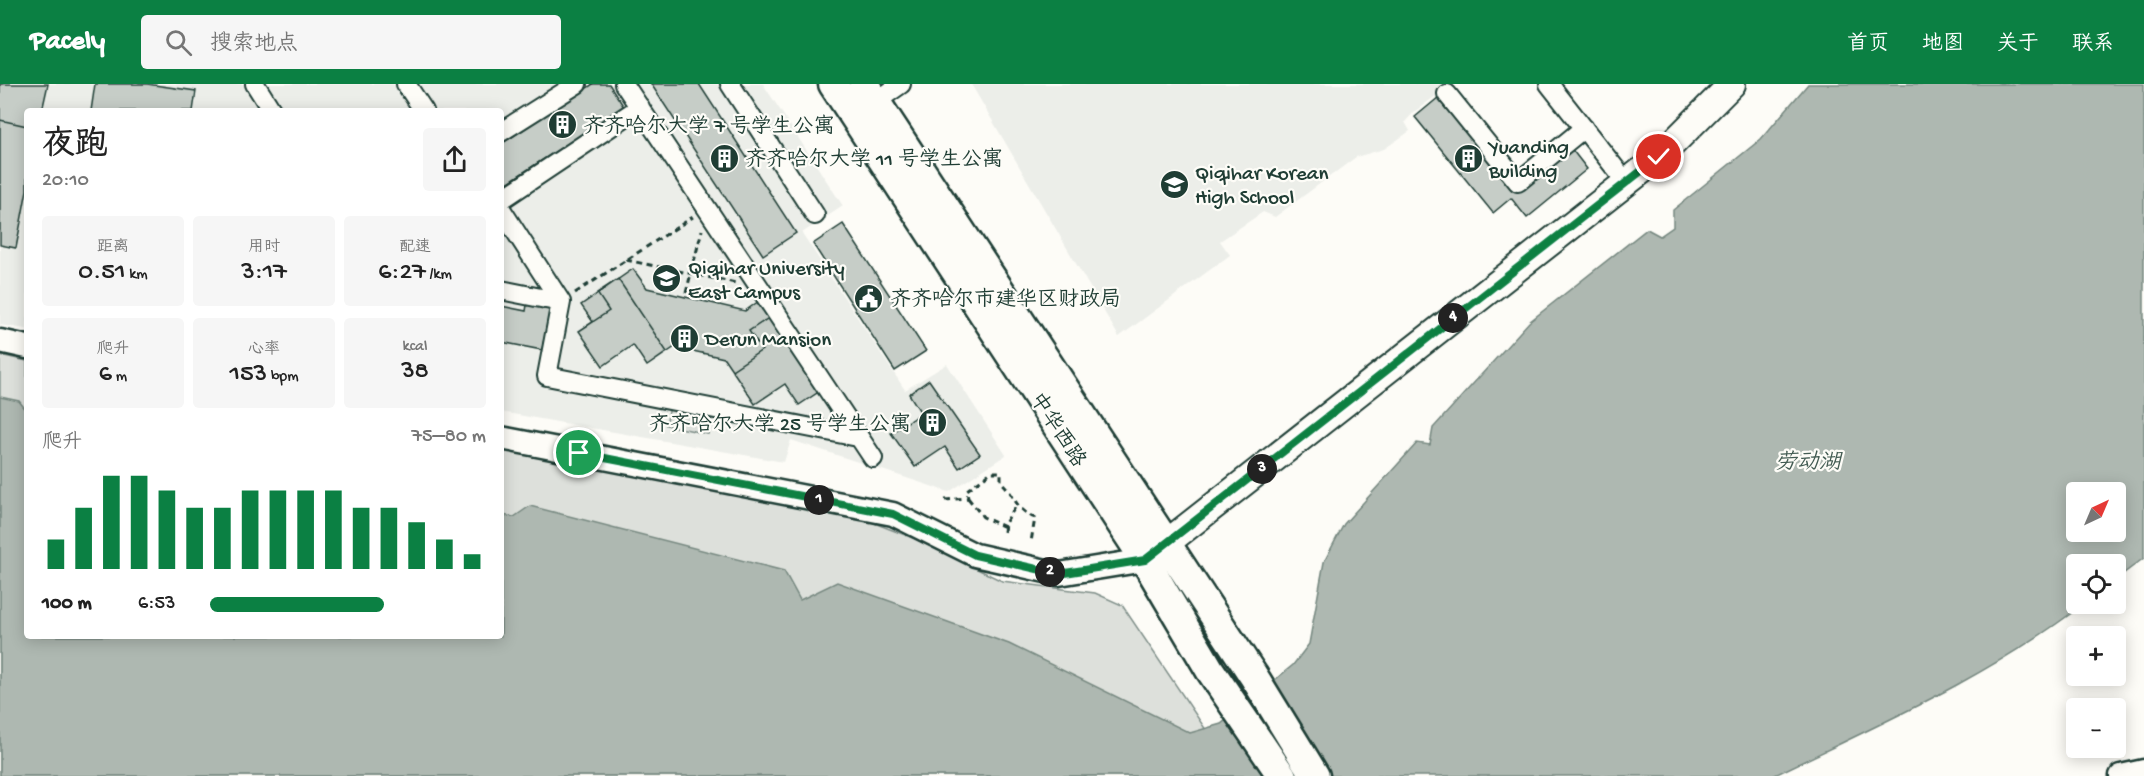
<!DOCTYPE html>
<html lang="zh">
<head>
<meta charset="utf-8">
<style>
	body { margin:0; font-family:"Gochi Hand","LXGW WenKai TC",sans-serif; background:#f6f6f6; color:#222; height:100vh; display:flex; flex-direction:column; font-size:22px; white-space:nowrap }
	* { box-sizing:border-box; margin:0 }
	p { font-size:20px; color:#767676 }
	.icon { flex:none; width:33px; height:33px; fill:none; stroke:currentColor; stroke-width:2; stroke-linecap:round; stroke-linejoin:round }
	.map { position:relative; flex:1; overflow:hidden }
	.details { position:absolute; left:24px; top:24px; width:480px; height:531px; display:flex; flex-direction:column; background:#fff; border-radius:6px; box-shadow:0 3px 15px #0003 }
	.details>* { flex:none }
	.needle { width:39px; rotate:44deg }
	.tools { position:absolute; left:2066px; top:398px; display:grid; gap:12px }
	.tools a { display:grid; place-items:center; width:60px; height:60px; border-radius:6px; background:#fff; box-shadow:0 3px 15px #0003; font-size:30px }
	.pin { position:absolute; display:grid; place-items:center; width:51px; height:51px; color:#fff; margin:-26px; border:3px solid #fff; border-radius:50%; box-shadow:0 2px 6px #0007 }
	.km { position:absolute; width:30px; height:30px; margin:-15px; border-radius:50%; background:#222; color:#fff; font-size:16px; line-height:30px; text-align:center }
	.round { display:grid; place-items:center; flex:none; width:63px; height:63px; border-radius:6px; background:#f6f6f6 }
	.headline { display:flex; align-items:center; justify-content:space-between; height:102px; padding:0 18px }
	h1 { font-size:33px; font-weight:600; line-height:45px }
	.figures { display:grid; grid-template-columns:repeat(3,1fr); gap:9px; height:102px; padding:6px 18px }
	.figures div { display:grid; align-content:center; border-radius:6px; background:#f6f6f6; text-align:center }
	.figures b { font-size:26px; font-weight:600 }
	.figures small { font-size:16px; font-weight:400 }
	.figures p { font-size:16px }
	.chart { height:168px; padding:12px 18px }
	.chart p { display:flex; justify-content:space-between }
	.chart svg { width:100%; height:108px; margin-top:6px; stroke:#0b8043; stroke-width:6 }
	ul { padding:0 18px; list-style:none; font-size:20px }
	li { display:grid; grid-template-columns:96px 72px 1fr; align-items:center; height:45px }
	li i { height:15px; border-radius:8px; background:#0b8043 }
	header { display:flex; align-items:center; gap:36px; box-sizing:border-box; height:84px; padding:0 30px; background:#0b8043; color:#fff }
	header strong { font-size:28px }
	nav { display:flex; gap:33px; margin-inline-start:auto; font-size:21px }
	.search { width:420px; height:54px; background:#f6f6f6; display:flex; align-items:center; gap:15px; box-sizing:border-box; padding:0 21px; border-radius:6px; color:#767676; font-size:22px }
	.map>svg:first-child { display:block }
	.built { fill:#eceee9 }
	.green { fill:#dde0db; stroke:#7e8e88; stroke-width:1.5 }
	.water { fill:#aeb8b1; stroke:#75877f; stroke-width:1.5; fill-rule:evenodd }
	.building { fill:#c6cdc7; stroke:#1f3d34; stroke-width:1.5 }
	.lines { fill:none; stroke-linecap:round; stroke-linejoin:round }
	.minor-casing { stroke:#1f3d34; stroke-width:22 }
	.tertiary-casing { stroke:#1f3d34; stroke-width:27 }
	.secondary-casing { stroke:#1f3d34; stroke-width:30 }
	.primary-casing { stroke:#1f3d34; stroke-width:33 }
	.path { stroke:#1f3d34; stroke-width:3; stroke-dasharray:6 4.5; stroke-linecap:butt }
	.minor { stroke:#fdfcf7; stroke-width:18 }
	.tertiary { stroke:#fdfcf7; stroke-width:22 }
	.secondary { stroke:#fdfcf7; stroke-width:26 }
	.primary { stroke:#fdfcf7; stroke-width:28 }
	.route-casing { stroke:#fff; stroke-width:12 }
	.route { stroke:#0b8043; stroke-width:8 }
	.labels { text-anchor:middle; stroke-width:4.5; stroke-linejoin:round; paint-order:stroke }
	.poi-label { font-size:21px; fill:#1f3d34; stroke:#fdfcf7; text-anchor:start }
	.street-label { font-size:21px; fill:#1f3d34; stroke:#fdfcf7 }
	.water-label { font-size:22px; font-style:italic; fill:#435c53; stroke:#fdfcf7 }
</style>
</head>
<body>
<header>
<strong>Pacely</strong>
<div class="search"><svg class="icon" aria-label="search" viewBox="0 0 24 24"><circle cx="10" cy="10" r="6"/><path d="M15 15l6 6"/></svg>搜索地点</div>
<nav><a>首页</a><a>地图</a><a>关于</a><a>联系</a></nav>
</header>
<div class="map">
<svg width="2144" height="692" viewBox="0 0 2144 692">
	<rect width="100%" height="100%" fill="#fdfcf7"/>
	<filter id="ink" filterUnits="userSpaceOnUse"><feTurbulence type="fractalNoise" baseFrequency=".0167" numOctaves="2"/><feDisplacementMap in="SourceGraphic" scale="12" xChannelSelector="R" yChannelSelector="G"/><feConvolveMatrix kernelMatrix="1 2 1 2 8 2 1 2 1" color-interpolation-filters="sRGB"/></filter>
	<g filter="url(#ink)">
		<path class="built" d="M0,0h763l80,122 -41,27 103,157 42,-26 59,91 -57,37 -158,-52 -7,22 -283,-50v-301h-474v218l-27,-4z
			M971,0h481l-38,28 -9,10 5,9 -26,18 -28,8 -81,60 -12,-5 -43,29 10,14 -111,82z"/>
		<path class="green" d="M0,271l27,6v275h474v-187l355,67 57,22 89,43 93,12 27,12 115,171h-1237z
			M671,318l42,9 -5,23 -42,-9z"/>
		<path class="water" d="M1808,0h336v474l-29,22v-16h-39v39h9c-95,73 -205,121 -312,173h-1773v-379l19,4 8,10v225h474v-124l1,3 12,2 16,-11 254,65 16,29 37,-18 172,62 181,89 31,-9 72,-59 16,-21 15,-82 20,-38 73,-81 13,2 3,-17 96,-106 118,-93 13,7 13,-9v-17l88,-71zM2076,408h39v39h-39z"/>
		<path class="building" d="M0,0h48l-6,27h-15v15l-27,-6z
			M95,0h52l49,7 -3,20h-102z
			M593,0h16l15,23 -123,80v-43z
			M651,0h48l97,149 -33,22z
			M1439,13l76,94 55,-44 17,22 -60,49 -16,-20 -18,15 -78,-96z
			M0,36l27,6v64l-11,58 -16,-3z
			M843,140l83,127 -31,20 -82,-127z
			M633,185l14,19 98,23 14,-10 61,90 -21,14 -14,-21 -30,20 -31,-46 -49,-11 -28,19 -14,-21 -30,21 -24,-35 14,-9 -12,-17z
			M618,195l49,73 -20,14 -14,-21 -30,21 -24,-35 30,-20 -12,-18z
			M527,221l28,5 -6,30 -5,-1 -2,11 -41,-8v-36l25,5z
			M770,233l50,74 -21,14 -14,-21 -30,20 -23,-34 30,-20 -13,-19z
			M929,296l51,74 -21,14 -14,-21 -30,20 -24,-34 30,-20 -12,-19z"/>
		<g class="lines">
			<defs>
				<path id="minor" d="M255,0l17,27
					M406,0l18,27
					M624,0l249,374
					M730,0l85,131
					M1549,0l77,98
					M1447,10l71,88 66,-54
					M868,23l33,-23
					M501,48l76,-48
					M501,116l139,-93
					M501,125l60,93
					M501,206l60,12
					M561,218l-14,74 311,61"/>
				<path id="tertiary" d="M0,257l27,6
					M501,354l392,76 82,41 84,19 86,-14
					M2121,692l23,-5"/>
				<path id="secondary" d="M1150,472l509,-399 73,-73"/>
				<path id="primary" d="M833,0l312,476 65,110 72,106
					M864,0l389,591 62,101"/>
			</defs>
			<use href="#minor" class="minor-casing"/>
			<use href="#tertiary" class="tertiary-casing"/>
			<use href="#secondary" class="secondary-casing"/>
			<use href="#primary" class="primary-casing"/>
			<path class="path" d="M626,176l110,23
				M575,209l118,-76
				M686,209l16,-63
				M968,414l15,19 22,10
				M945,416l23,-2 -1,-8 24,-18h10v10c16,14 11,25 34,36l-4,24
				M1004,448l1,-9 11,-17"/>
			<use href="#minor" class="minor"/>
			<use href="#tertiary" class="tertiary"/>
			<use href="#secondary" class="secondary"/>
			<use href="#primary" class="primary"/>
		</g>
	</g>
	<g class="lines" filter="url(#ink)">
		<defs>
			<path id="route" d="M579,369l314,61 82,41 84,19 86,-14 514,-403"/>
		</defs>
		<use href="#route" class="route-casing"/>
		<use href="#route" class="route"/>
	</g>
	<defs>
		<symbol id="building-disc" viewBox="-11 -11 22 22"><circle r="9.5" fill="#1f3d34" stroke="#fdfcf7"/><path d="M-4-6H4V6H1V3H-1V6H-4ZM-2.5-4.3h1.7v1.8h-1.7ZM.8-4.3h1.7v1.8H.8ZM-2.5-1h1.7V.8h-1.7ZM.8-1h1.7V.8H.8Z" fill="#fff"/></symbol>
		<symbol id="school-disc" viewBox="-11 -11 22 22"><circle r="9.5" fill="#1f3d34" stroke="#fdfcf7"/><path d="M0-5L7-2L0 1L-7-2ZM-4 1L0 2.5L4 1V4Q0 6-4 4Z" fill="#fff"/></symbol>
		<symbol id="university-disc" viewBox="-11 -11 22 22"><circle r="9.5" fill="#1f3d34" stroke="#fdfcf7"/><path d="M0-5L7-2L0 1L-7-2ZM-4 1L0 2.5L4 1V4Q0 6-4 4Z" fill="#fff"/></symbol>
		<symbol id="civic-disc" viewBox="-11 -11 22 22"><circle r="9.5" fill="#1f3d34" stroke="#fdfcf7"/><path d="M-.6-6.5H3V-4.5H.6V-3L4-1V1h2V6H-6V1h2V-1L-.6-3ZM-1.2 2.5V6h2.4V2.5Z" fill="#fff"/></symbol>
	</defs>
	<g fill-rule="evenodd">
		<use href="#building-disc" x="546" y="24" width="33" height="33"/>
		<use href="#building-disc" x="708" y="58" width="33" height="33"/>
		<use href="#building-disc" x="1452" y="58" width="33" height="33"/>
		<use href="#school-disc" x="1158" y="84" width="33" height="33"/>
		<use href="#university-disc" x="650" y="178" width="33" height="33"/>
		<use href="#civic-disc" x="852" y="198" width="33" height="33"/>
		<use href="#building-disc" x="668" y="238" width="33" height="33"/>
		<use href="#building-disc" x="916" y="322" width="33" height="33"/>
	</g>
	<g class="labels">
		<g class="poi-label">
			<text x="583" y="48">齐齐哈尔大学 7 号学生公寓</text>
			<text x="1489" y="69">Yuanding<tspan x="1489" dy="24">Building</tspan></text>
			<text x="745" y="81">齐齐哈尔大学 11 号学生公寓</text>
			<text x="1195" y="95">Qiqihar Korean<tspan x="1195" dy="24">High School</tspan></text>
			<text x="688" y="190">Qiqihar University<tspan x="688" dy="24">East Campus</tspan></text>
			<text x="890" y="221">齐齐哈尔市建华区财政局</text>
			<text x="705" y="261">Derun Mansion</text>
			<text x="911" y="346" text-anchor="end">齐齐哈尔大学 25 号学生公寓</text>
		</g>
		<g class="street-label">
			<text transform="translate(1059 345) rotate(57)" y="7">中华西路</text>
		</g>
		<g class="water-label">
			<text x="1808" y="384">劳动湖</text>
		</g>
	</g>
</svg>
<div class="tools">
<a><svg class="needle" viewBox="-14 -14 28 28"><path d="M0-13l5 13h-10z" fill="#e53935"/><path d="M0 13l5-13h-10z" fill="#767676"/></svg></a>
<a><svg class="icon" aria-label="locate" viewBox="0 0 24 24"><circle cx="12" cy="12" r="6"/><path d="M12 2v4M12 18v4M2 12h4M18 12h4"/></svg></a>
<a>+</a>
<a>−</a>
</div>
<div class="pin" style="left:579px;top:369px;background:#1e9e55"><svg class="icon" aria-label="arrive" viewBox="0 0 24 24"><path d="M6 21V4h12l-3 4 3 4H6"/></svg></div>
<div class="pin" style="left:1659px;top:73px;background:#d93025"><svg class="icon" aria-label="check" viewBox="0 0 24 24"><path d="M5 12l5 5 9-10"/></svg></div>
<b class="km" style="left:819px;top:416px">1</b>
<b class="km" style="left:1050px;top:488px">2</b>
<b class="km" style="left:1262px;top:385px">3</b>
<b class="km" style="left:1453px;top:234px">4</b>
<section class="details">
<div class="headline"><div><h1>夜跑</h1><p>20:10</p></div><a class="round"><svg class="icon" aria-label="share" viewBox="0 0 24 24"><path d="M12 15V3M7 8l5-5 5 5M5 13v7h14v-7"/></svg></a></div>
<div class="figures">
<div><p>距离</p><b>0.51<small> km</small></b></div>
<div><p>用时</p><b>3:17</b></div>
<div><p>配速</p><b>6:27<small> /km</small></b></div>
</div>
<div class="figures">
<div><p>爬升</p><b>6<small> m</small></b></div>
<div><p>心率</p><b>153<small> bpm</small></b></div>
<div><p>kcal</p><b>38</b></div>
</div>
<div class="chart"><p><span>爬升</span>75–80 m</p>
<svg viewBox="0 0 160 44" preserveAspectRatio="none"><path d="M5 44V32M15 44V19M25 44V6M35 44V6M45 44V12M55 44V19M65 44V19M75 44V12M85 44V12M95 44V12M105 44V12M115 44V19M125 44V19M135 44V25M145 44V32M155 44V38"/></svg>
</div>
<ul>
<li><b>100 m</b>6:53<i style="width:63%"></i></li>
</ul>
</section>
</div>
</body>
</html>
